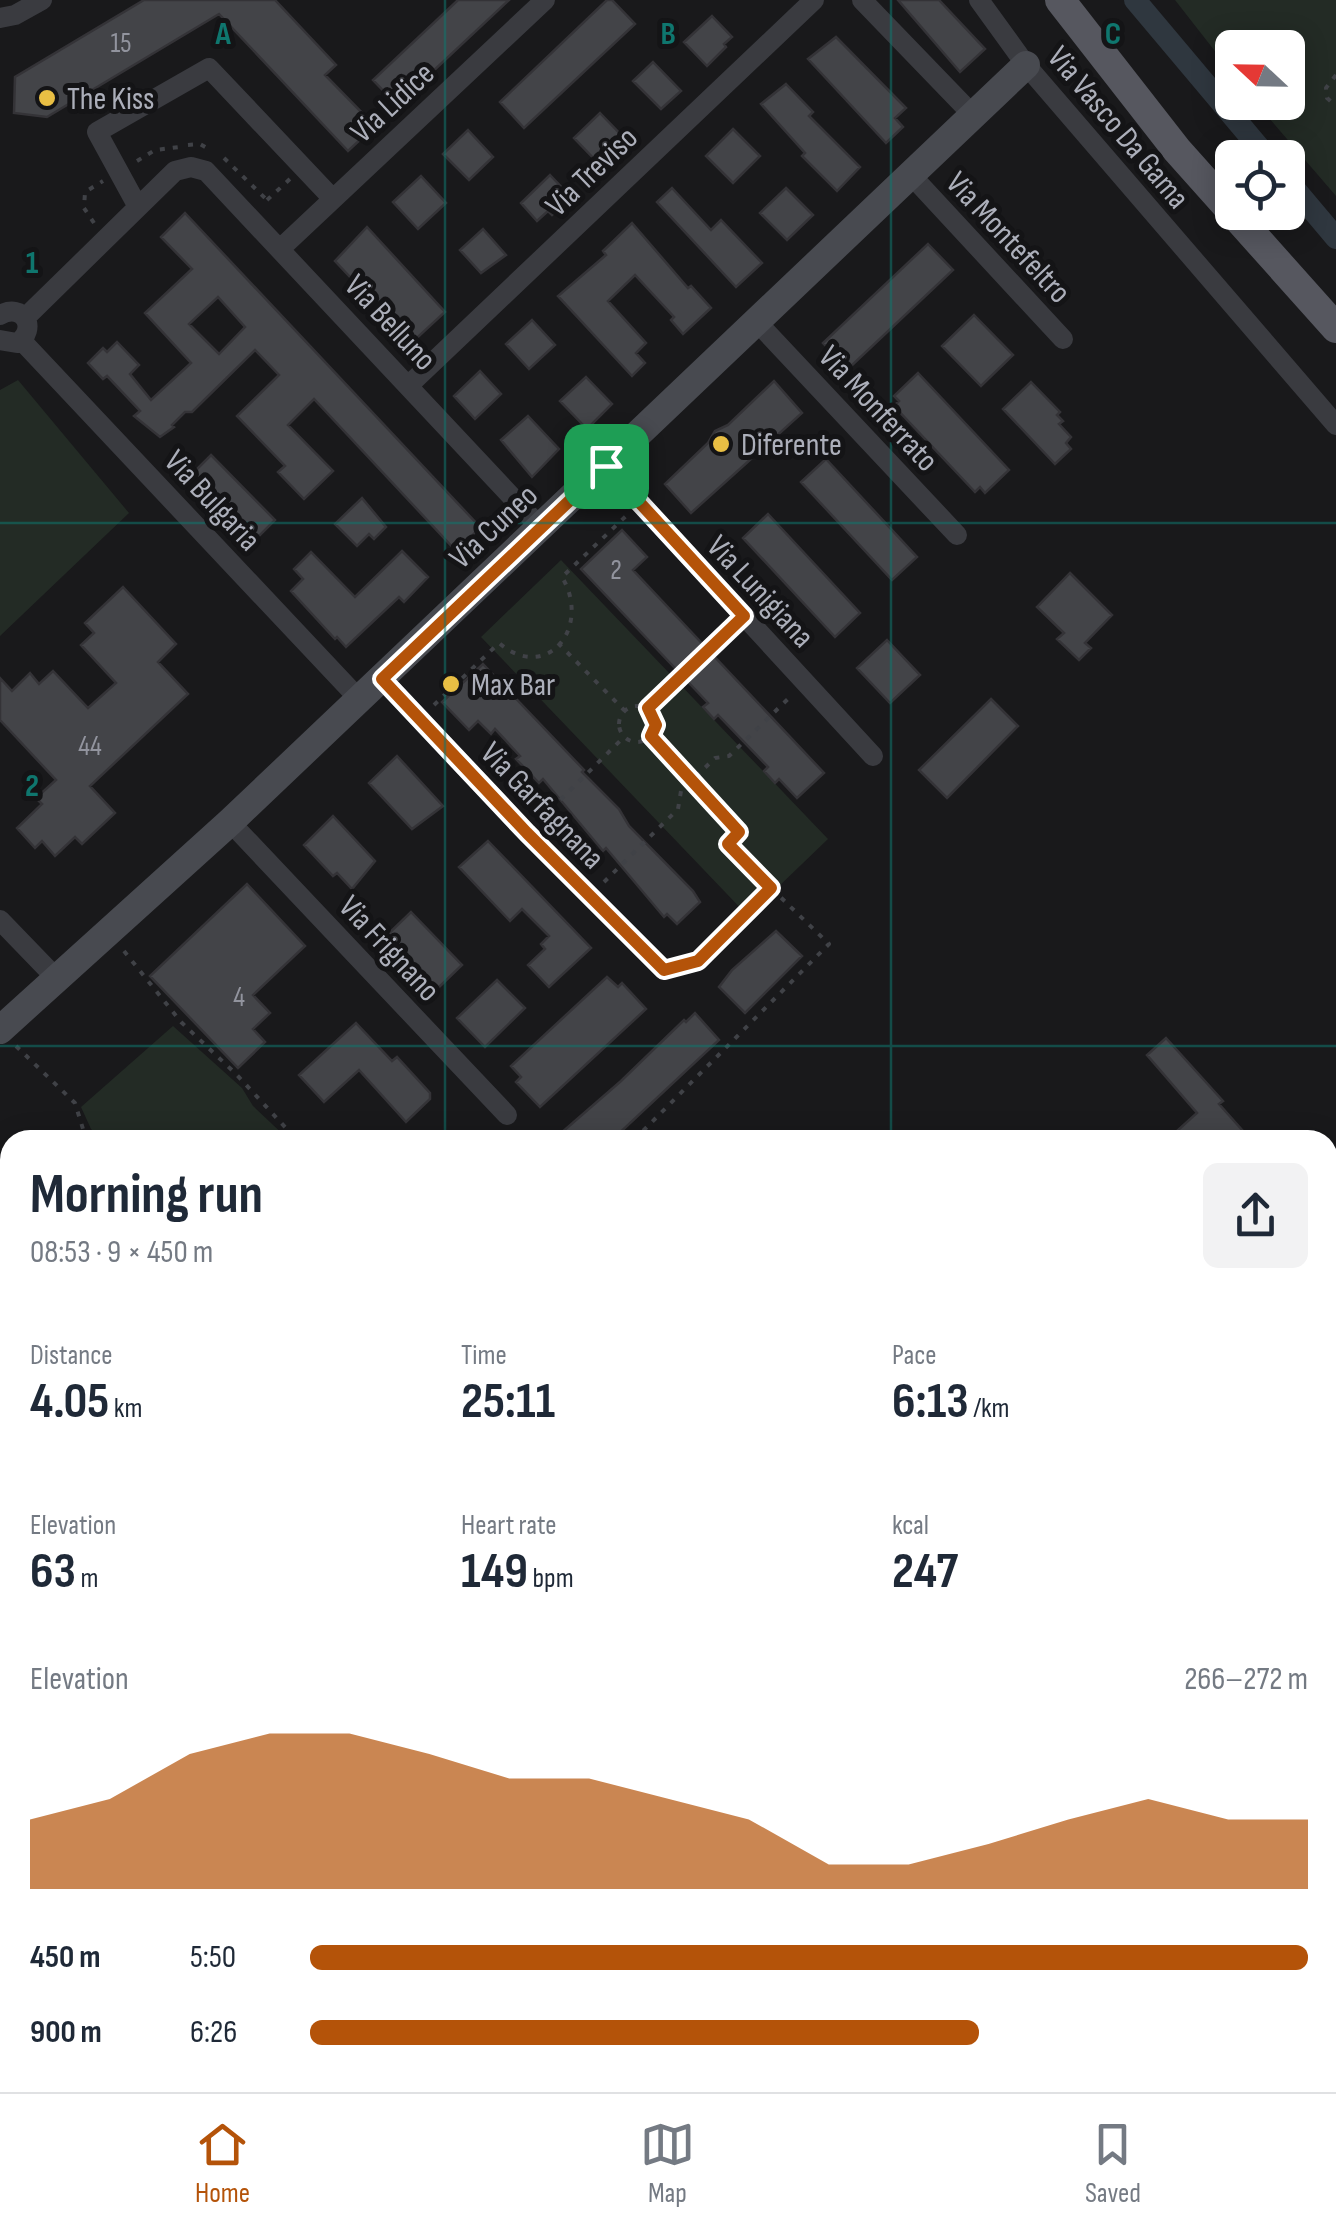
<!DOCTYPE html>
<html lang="en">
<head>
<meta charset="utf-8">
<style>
	body { margin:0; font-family:"Sofia Sans Condensed",sans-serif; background:#f2f2f3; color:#1f2937; height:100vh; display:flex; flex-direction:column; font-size:38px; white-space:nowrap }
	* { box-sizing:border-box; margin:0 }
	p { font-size:32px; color:#747a83 }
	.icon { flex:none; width:55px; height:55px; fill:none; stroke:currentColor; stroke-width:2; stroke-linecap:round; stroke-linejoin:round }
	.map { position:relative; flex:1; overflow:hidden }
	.sheet { position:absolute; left:0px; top:1130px; width:1338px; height:962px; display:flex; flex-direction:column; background:#fff; border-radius:30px 30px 0 0; box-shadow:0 5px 25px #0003 }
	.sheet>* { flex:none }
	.needle { width:65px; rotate:292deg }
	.tools { position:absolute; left:1215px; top:30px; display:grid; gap:20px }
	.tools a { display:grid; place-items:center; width:90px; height:90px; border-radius:15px; background:#fff; box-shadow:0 5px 25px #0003; font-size:50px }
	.pin { position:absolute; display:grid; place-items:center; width:85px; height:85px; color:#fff; margin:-42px; border-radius:20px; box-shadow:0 5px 15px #0006 }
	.round { display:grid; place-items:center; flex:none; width:105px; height:105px; border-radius:15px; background:#f2f2f3 }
	.summary { display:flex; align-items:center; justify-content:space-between; height:170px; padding:0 30px }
	h1 { font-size:55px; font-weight:700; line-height:75px }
	.stats { display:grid; grid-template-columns:repeat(3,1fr); gap:15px; height:170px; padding:10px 30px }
	.stats div { display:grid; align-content:center }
	.stats b { font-size:50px; font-weight:700 }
	.stats small { font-size:28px; font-weight:400 }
	.stats p { font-size:28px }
	.chart { height:280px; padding:20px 30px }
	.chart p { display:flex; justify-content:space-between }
	.chart svg { width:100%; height:180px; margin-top:10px; fill:#b45309; opacity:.7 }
	ul { padding:0 30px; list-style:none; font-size:32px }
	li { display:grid; grid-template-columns:160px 120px 1fr; align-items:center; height:75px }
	li i { height:25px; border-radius:12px; background:#b45309 }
	.tab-bar { display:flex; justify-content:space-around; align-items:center; height:140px; border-top:2px solid #e0e1e3; background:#fff; font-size:28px; color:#747a83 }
	.tab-bar a { display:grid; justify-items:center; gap:5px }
	.tab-bar .selected { color:#b45309 }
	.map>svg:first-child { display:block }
	.green { fill:#232b25 }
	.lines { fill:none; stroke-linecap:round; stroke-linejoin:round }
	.canal { stroke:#2f373f; stroke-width:22 }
	.building { fill:#434448; stroke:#343337; stroke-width:2.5; fill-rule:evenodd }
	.path { stroke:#404247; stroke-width:4; stroke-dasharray:5 8; stroke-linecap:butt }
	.street { stroke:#3a3b40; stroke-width:20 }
	.secondary { stroke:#484a50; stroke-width:28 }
	.primary { stroke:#56575f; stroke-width:30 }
	.route-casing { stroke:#fff; stroke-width:20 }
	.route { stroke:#b45309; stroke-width:12 }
	.grid { fill:none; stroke:#0f766e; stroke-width:2.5; stroke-opacity:0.55 }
	.poi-dot { fill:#e9bf44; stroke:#141416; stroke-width:4 }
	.labels { text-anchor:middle; stroke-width:10; stroke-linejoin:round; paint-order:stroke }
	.number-label { font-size:28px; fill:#92949e }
	.poi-label { font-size:32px; fill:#acafba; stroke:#141416; text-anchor:start }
	.street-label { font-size:32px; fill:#acafba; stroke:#141416 }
	.grid-label { font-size:32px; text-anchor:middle; font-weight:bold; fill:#0f766e; stroke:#141416; stroke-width:10; stroke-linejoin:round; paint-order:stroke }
</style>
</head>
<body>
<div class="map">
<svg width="1336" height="2092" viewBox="0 0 1336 2092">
	<rect width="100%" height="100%" fill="#19191b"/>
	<path class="green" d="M1175,0h161v196l-80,-93 32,-1v-54h-56v25z
		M18,380l111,133 -129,123v-246z
		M561,560l267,279 -80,77 -267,-279z
		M173,1026l69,62 11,18 36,34h-186l-12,-11 -10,-22z"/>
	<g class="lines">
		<path class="canal" d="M1135,0l133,158
			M1288,181l48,57"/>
	</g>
	<path class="building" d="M144,0h131l61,65 -11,10 50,51 -27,25 -129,-137 -172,103 -33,-4 1,-36z
		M458,0h51l-112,105 -24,-25z
		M607,0h5l23,24 -111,104 -24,-26z
		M898,0h41l46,49 -25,23z
		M712,16l20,21 -8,7 2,3 -19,19 -23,-24z
		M836,37l70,71 -11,10 8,9 -17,16 -78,-84z
		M653,62l28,29 -20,18 -28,-28z
		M786,84l27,28 -4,4 51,51 -23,24 -35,-35 3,-3 -44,-49z
		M600,113l27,28 -26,25 -27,-28z
		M733,129l27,27 -27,27 -27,-27z
		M468,130l25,27 -24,23 -26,-26z
		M550,175l21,22 -19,18 -4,-4 -11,10 -16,-18z
		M421,176l25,27 -28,26 -25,-27z
		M672,188l39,42 10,-10 41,43 -26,24 -79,-85z
		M786,188l27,27 -26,25 -27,-27z
		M185,213l295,314 -23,25 -143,-153 -26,26 45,46 -29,28 -26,-27 7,-6 -48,-50 42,-41 -24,-25 -63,62h-7l-13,13 2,2 -14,10 -26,-21 6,-5 -33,-35 -4,3 -15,-16 15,-15 4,4 10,-10 22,23 -9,9 21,26 40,-37 -46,-50 47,-44 -31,-32zM218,297l27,30 -26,27 -30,-30z
		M632,223l56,65 3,-2 20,22 -28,26 -12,-14 3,-3 -39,-42 -27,26 38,42 -10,10 9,10 -13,13 -74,-80 48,-41 -3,-4z
		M367,227l78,85 -39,36 -31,-35 5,-4 -45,-48z
		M483,229l23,26 -25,18 -21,-23z
		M928,244l25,26 -105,99 -25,-26z
		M974,315l39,40 -32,31 -39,-40z
		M532,320l23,25 -26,24 -23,-25z
		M480,371l21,23 -26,25 -21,-23z
		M918,373l91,97 -24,23 -5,-6 -5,5 -81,-86 5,-5 -5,-5z
		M586,377l26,27 -25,25 -27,-28z
		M774,381l28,32 -111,100 -26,-29 43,-41 7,-12 13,-6z
		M1031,382l29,30 -3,3 6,6 -4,3 12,13 -5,6 5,6 -16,15 -52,-55z
		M528,416l31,33 -27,28 -31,-37z
		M211,455l64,65 -26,26 -63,-66z
		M826,459l91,98 -25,23 -91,-98z
		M362,498l24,29 -12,12 -5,-5 -12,12 -22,-22z
		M768,514l92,99 -25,24 -92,-99z
		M622,530l25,27 -14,13 191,203 -27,25 -18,-19 -4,4 -11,-12 4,-4 -50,-52 -4,4 -11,-12 5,-4 -127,-134z
		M402,551l26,26 -24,25 -5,-5 -53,50 -9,-10 -2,2 -44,-48 12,-12 -9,-10 17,-17 44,45z
		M1070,573l42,42 -27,28 6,5 -12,12 -22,-21 7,-6 -27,-26z
		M123,587l53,57 -18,18 30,32 -98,92 25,27 -33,31 -7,-7 -20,19 -13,-15 -7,7 -18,-20 25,-24 -6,-6 20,-18 -56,-60v-42l12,13 18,-18 9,11 14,-13 35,37 28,-25 -35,-38 13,-12 -9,-10z
		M887,640l33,35 -30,28 -33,-35z
		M483,664l101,106 -2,2 37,37 10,17 64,65 7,11 -23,22 -10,-10 -3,3 -58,-69 -3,3 -60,-72 -4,4 -23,-24 4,-3 -25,-27 -4,5 -13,-13 -9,9 -27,-28z
		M991,699l27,27 -71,72 -28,-28z
		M397,756l46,50 -31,23 -43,-46z
		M333,816l42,45 -23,28 -15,-16 -4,3 -29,-31z
		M488,841l103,107 -42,39 -21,-22 17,-16 -4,-5 8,-8 -27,-27 -12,12 -51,-54z
		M247,884l58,62 -52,49 17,18 -17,16 12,13 -27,26 -88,-92z
		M411,912l51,53 -28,27 -51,-53z
		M776,931l26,25 -57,57 -26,-26 13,-17z
		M607,977l11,10 4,-4 24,26 -106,98 -24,-25 5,-5 -10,-11z
		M497,980l28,28 -40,39 -28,-29z
		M695,1013l24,27 -107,100h-59l68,-59 63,-61 2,2z
		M356,1023l36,38 5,-4 33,36v6l-24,23 -47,-52 -35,32 -25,-27z
		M1166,1038l57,63 -4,3 32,36h-84l30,-27 -50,-58z"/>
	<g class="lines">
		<path class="path" d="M1336,75l-10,13 1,10 9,8
			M188,145l12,-1 7,4
			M224,158l43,42
			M137,161l18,-11 24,-3
			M267,200l23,-21
			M94,223l-10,-15 1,-16 18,-11
			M558,643l66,67
			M434,705l65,-62c48,41 93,-16 63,-66l64,-61
			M619 724a18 18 0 1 1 36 0a18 18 0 1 1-36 0Z
			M648,708l83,-79
			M651,736l88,96 -11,12 43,44 -74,73 -13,4
			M542,818l82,-81
			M604,882l74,-73 3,-18 34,-33 14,-2 62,-60
			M124,951l57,71 55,52 61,66
			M16,1046l59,57 8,26 12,11
			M634,1140l195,-196 -58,-56"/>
		<path class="street" d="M862,0l110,114
			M979,0l47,65 310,360
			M0,18l15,-3 27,-15
			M911,175l152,164
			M138,207l-41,-75 112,-64 124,131
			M280,249l265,-249
			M0,315c23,-13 39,14 17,28l-17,-3
			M26,317l149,-146 16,-4 15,4 335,357
			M757,322l200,213
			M22,341l338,359
			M409,385l405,-385
			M606,466l267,290
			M382,679l145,154 137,137
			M230,822l277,293
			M0,920l56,58
			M1328,1255l8,-9
			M0,1553l10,11
			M529,2092l14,-10"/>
		<path class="secondary" d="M0,1030l230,-208 796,-757
			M0,1790l10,-10
			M402,2082l10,10"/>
		<path class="primary" d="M1060,0l117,150 159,178"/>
	</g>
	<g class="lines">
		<defs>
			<path id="route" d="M606,466l138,150 -96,92 8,17 -5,11 88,96 -11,12 43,44 -73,73 -34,9 -137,-137 -145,-154z"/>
		</defs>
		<use href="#route" class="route-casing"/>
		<use href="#route" class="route"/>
	</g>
	<path class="grid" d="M445,0v1140M891,0v1140M0,523h1336M0,1046h1336M0,1569h10M1328,1569h8M445,2082v10M891,2082v10"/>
	<g class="poi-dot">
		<circle cx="47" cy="98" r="10"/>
		<circle cx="721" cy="444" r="10"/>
		<circle cx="451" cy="684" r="10"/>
	</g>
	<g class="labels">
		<g class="number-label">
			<text x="121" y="52">15</text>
			<text x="616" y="579">2</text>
			<text x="90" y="755">44</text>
			<text x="239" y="1006">4</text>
		</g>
		<g class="poi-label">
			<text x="67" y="109">The Kiss</text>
			<text x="741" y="455">Diferente</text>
			<text x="471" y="695">Max Bar</text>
		</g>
		<g class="street-label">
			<text transform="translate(392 102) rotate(-43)" y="11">Via Lidice</text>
			<text transform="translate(1119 127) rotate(50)" y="11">Via Vasco Da Gama</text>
			<text transform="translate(591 171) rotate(-44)" y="11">Via Treviso</text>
			<text transform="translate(1009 237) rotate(47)" y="11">Via Montefeltro</text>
			<text transform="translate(391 322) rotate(47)" y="11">Via Belluno</text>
			<text transform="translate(879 408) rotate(47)" y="11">Via Monferrato</text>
			<text transform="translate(213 500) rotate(47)" y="11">Via Bulgaria</text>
			<text transform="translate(493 526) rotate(-43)" y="11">Via Cuneo</text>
			<text transform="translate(761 591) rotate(47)" y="11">Via Lunigiana</text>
			<text transform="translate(543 805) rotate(46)" y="11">Via Garfagnana</text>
			<text transform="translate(390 948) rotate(47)" y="11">Via Frignano</text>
		</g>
	</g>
	<g class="grid-label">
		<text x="223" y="44">A</text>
		<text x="668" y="44">B</text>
		<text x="1113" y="44">C</text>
		<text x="32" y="273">1</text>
		<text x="32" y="796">2</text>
	</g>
</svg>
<div class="tools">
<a><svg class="needle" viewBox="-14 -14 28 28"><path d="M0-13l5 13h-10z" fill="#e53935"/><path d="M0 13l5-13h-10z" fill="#747a83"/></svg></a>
<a><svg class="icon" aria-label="locate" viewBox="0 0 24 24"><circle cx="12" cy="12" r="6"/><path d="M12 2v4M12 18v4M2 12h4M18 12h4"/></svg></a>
</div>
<div class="pin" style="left:606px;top:466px;background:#1e9e55"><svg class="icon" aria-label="arrive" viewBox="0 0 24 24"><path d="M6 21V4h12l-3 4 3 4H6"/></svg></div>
<section class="sheet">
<div class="summary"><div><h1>Morning run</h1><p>08:53 · 9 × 450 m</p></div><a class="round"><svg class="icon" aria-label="share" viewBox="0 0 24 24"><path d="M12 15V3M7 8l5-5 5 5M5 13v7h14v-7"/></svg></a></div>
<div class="stats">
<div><p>Distance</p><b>4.05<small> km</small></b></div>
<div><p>Time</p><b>25:11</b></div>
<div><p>Pace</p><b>6:13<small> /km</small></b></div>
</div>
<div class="stats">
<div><p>Elevation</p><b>63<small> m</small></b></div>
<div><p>Heart rate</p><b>149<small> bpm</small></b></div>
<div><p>kcal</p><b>247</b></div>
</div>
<div class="chart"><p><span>Elevation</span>266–272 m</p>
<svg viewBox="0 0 160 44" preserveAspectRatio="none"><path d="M0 44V27L10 22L20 11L30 6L40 6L50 11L60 17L70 17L80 22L90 27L100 38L110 38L120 33L130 27L140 22L150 27L160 27V44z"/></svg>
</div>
<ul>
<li><b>450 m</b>5:50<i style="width:100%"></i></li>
<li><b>900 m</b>6:26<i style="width:67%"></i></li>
</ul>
</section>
</div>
<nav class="tab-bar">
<a class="selected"><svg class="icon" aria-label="home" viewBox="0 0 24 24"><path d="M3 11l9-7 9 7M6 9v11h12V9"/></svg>Home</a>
<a><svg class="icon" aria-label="map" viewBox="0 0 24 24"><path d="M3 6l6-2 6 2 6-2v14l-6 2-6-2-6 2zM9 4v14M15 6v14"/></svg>Map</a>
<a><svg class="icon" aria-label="saved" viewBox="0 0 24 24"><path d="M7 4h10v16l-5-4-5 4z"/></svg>Saved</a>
</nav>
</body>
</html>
